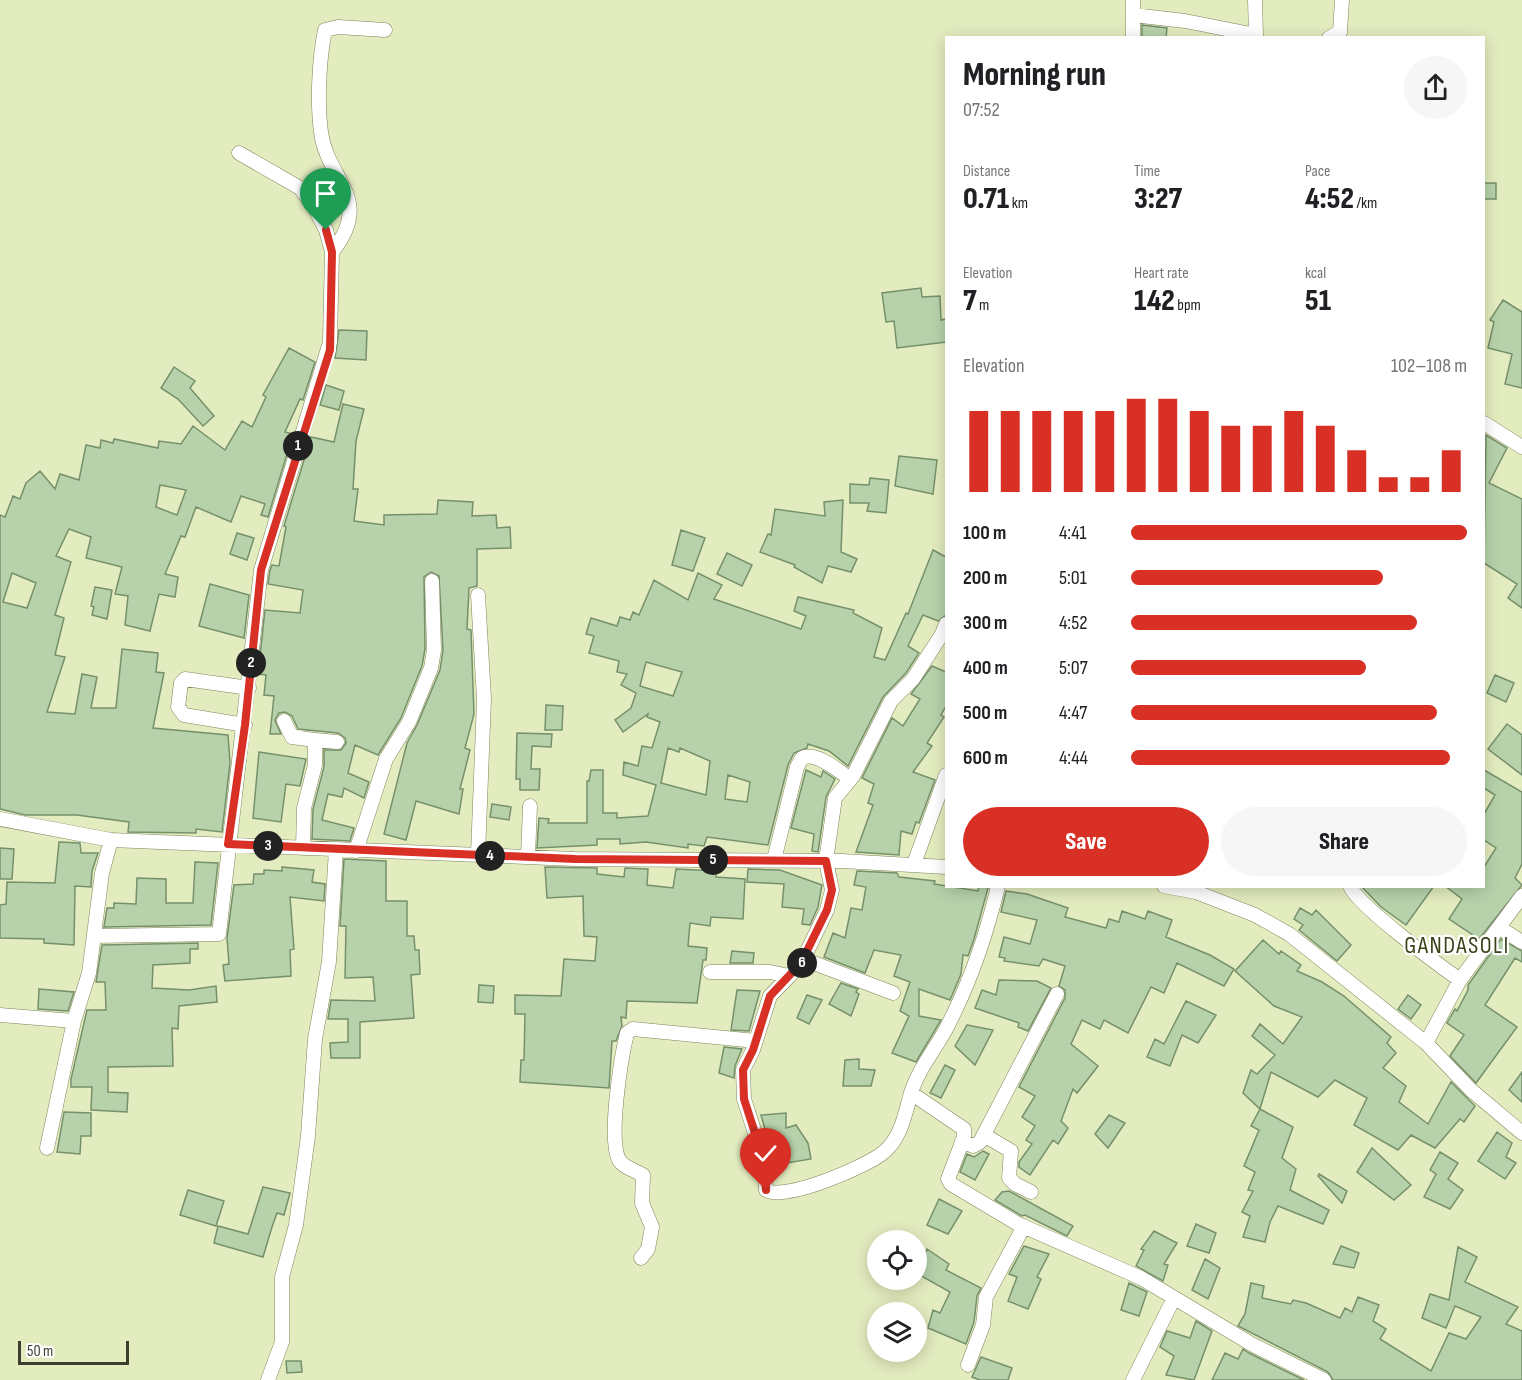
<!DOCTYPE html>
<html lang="en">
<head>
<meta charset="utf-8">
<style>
	body { margin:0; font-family:"Sofia Sans Condensed",sans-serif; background:#f6f6f6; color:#202124; height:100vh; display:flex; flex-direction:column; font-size:22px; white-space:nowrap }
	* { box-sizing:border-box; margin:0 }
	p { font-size:20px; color:#757577 }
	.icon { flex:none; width:33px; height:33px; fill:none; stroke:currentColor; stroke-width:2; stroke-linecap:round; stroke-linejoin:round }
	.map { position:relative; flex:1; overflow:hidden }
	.drawer { position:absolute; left:945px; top:36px; width:540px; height:852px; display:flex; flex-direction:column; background:#fff; border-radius:0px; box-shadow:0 3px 15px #0003 }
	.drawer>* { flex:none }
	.buttons { position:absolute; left:867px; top:1230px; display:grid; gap:12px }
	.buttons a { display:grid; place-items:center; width:60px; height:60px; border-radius:50%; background:#fff; box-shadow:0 3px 15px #0003; font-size:30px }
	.scale { position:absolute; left:18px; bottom:15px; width:111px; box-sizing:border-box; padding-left:6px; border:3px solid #3b3e2c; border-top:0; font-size:16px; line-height:21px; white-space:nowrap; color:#3b3e2c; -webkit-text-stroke:4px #fff; paint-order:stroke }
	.pin { position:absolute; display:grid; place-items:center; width:51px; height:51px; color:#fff; margin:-62px -26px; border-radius:50% 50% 50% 0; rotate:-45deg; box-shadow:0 0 6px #0007 }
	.pin .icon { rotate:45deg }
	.km { position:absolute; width:30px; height:30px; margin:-15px; border-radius:50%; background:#222; color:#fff; font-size:16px; line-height:30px; text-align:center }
	.round { display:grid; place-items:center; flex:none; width:63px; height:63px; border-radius:32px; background:#f6f6f6 }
	.headline { display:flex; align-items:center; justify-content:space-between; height:102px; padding:0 18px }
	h1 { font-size:33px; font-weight:800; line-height:45px }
	.figures { display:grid; grid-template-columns:repeat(3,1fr); gap:9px; height:102px; padding:6px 18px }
	.figures div { display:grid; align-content:center }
	.figures b { font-size:30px; font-weight:800 }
	.figures small { font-size:16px; font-weight:400 }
	.figures p { font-size:16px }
	.chart { height:168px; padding:12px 18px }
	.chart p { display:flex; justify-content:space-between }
	.chart svg { width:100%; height:108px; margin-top:6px; stroke:#d93025; stroke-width:6 }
	.action { display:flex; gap:12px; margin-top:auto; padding:12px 18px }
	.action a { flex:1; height:69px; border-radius:36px; background:#d93025; color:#fff; font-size:24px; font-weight:800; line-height:69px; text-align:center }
	.action a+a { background:#f6f6f6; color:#202124 }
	ul { padding:0 18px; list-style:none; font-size:20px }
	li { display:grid; grid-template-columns:96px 72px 1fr; align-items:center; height:45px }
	li i { height:15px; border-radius:8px; background:#d93025 }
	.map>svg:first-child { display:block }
	.building { fill:#b7d2ab; stroke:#76906b; stroke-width:1.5; fill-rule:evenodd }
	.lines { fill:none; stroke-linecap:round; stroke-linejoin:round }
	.minor-casing { stroke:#7e855b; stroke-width:15 }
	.minor { stroke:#fff; stroke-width:14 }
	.route-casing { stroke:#fff; stroke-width:12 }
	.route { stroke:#d93025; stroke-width:8 }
	.labels { text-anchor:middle; stroke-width:4.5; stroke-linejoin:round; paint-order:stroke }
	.quarter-label { font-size:24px; letter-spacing:1.5px; fill:#3b4118; stroke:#fff }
</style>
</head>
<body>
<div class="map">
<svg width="1522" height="1380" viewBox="0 0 1522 1380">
	<rect width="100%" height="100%" fill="#e3ecbe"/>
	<path class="building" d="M1142,25l25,3 -1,10h-24z
		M1484,183h12v16h-12z
		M921,288l1,9 18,-1 1,24 5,-1v23l-49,6 -3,-27 -8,1 -4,-29z
		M1503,300l19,12v76l-17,-4 7,-30 -24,-6 6,-26 -4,-2z
		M339,330l28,1 -1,29 -31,-2z
		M289,348l26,14 -12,38 -3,-1 -15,33 8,2 -25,83 -7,-2 4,-11 -24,-8 -10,26 -35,-15 -11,30 -4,-1 -16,38 13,3 -3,20 -16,-3 -9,37 -25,-6 3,-29 -13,-2 7,-27 -36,-9 5,-21 -22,-8 -13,27 15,6 -16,53 9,3 -9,37 10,2 -18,55 28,2 7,-40 15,3 -6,31h25l6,-59 36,4 -2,19 8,1 -11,55 75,7 2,28 -8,69 -26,-3v4l-68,-1 1,-10 -52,-7h-52l-25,-6v-294l5,2 8,-21 7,3 6,-16 14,-12 15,18 5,-15 19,6 7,-35 14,3 1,-8 12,3 1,-4 44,9 1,-7 22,3 12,-18 32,24 17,-29 10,6 14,-30 -3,-2zM160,485l26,5 -9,25 -21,-8zM12,573l24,10 -9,25 -24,-6z
		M174,367l21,14 -5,7 24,28 -11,10 -25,-27 -17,-11z
		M326,385l18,6 -5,19 -19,-5z
		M343,404l21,5 -8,32 -3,48h5l-4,32 30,4v-10l53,-1 1,-14 35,2 -1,14 24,-1 1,13 13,-1 1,21 -34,1v37l-8,2 -2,41 4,1 3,84 -9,34 5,2 -10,39h3l-4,25 -43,-13 -10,39 -22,-6 23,-91 10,-18 23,-55 3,-20 -4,-74 -8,-4 -7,5 1,72 -3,17 -21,52 -23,37 -23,-10 -7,28 21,9 -5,16 -20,-10 -2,9 -14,-3 -6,26 32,8 -4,13 -38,-2 1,-30 11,-42v-17h17l5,-7 -1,-5 -7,-5 -40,-4 -6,-13 -7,-4 -6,1 -4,7 6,14h-11l4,-38 -10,-1 2,-20 -8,-1 7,-64 35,3 3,-23 -35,-6 2,-14 2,-5 7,1 7,-39 -2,-1 27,-89 23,5z
		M1486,435l21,13 -18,35 33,16v109l-14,-10 9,-14 -33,-21z
		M899,456l38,4 -4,34 -38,-8z
		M870,478l19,2 -3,33 -19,-2 2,-8h-19v-19l19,1z
		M843,500l-2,52 16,7 -6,13 -23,-6 -6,17 -28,-16 1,-2 -35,-13 8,-18 3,1 4,-26 50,7 -1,-14z
		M681,530l24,8 -12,33 -21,-6z
		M237,533l17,5 -7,22 -17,-6z
		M933,550l13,7v58l-8,6 -15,-6 -15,31 11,7 -13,20 -23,24 -35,69 -19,-15 -21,-7 -1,4 -13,5 -6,12 -20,80 -61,-8 -3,9 -16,-2v4l-42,-6 -26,2v-5h-23v6l-60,3 2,-30 10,1 -1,4h39v-42h2l2,-11h12v43h14v5l31,-2 8,-31 -33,-10 1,-13 14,4 4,-20 10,2 8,-26 -13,-5 1,-3 -25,18 -8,-12 16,-12 5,-15 -15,-8 6,-11 -10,-2 2,-11 -30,-8 5,-17 -8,-2 5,-16 26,8 3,-9 10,3 3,-8 6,3 15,-35 34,20 10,-27 24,12 -8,14 87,30 5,-13 -12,-5 4,-14 56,13 -1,3 29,15 -8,29 11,3 21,-47 2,1zM646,662l36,10 -9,24 -33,-10zM668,748l11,4 1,-4 30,13 -4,34 -45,-12zM728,775l22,7 -3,20 -22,-3z
		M727,553l25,12 -10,21 -25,-12z
		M210,584l39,11 -5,43 -45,-12z
		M95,587l17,3 -5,29 -15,-4 2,-8 -3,-1z
		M932,666l14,6v34l-5,9 3,2 -17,26 5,3 -19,26 22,8 -16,43 -3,-1 -4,12 -11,-3 -2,24 -43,-3 17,-47 -5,-2 6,-19 -12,-6 30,-60 11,8 17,-27 -9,-5z
		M1495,675l19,8 -8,19 -19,-9z
		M546,705l17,1 -1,24h-17z
		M1507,724l15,11v40l-34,-26z
		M517,733l35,1 -1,13 -19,-1 -1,23h9l-1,21h-19v-11h-4z
		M259,752l47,7 -6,27 -14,-2 -5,38 -28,-4z
		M806,770l15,7 2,-6 12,8 -9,18 -8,55 -6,-1 2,-17 -23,-6z
		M1484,770l38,22v72l-7,14 7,7 -43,54 -30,-20 13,-20 -17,-13h39v-19l12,-19 -12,-8v-26l11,-19 -11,-7z
		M492,804l19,3 -2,13 -19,-3z
		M59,842l21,1 1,10h17l-6,18 -1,16 -16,-1 -1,59 -30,-2v-4l-44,-1v-33l6,-1 1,-22 48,1z
		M0,848l14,1 -2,30h-12z
		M344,859l42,2v40h21v35h7l1,14h4l1,24 -9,1 3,43 -54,4v36h-29l-1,-15 18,-1v-23h-20l3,-19 44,1 -2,-24 -28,1 1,-52h-6z
		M195,862l23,1 -7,62 -107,2 3,-19h7v-5l22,1 1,-26 29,1v24h27z
		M282,867l32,3 -2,12 13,2 -1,17 -34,-4 4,52 -4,1 1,26 -66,5 -2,-16 6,-1 -2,-26 7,-53 19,-1 1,-10h10v-4l18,1z
		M545,867l52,1v6l27,3 1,-9 23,1 -1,16 26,3 3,-19 40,2v6l29,2 -2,40 -32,-2 -1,9 -20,-3 -2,23 19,2 -1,12h-3l-6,43 -70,-2 -1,17 -5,-1 1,9 -6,15h-4l-3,47 -89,-6 1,-22h3l1,-46h-10v-19l46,1 3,-37 31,2 2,-24 -13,-1 -1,-40 -36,2z
		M748,869l32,1 42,15 -4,22 -8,18 -8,-1 2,-15 -22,-2 2,-23 -37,-2z
		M857,871l40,2 2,4 36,4 -1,3 44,7 1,-5 9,2 -14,51 -6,17 -5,-1 -2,19 -11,26 -31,-11v27l22,4 -25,42 -24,-9 17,-37 -9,-5 10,-29 -16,-6 7,-21 -27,-5 -9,23 -41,-16 9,-24 12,5 6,-30 11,2 4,-23 -12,-2z
		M1361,886h73l-28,39 -25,-18z
		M1006,891l21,3 41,14 -3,9 41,11 3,-9 10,3 3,-11 23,8 3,-8 24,9 -6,17 44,18 24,14 -10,17 -47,-23 -13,30 -13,-6 -23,46 -24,-13 -4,9 -18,-9 -11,24 27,22 -21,27 -4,-4 -12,32 7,7 -10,16 -5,-4 -23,35 -11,-8v-5l13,-18 -6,-4 9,-14 -13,-9 13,-21 -16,-9 46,-89v-8l-6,-4 6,-20 -22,-7 -4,7 -35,-5 1,-3 -6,-1 5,-20 26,7 7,-24 -36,-8z
		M1300,908l12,7 4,-5 35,35 -14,16 -38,-31 4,-5 -9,-6z
		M1501,939l21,12v11l-7,-4 -30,47 32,22 -41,56 -26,-27 14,-21 -17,-12 8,-14 2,2 11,-21v-5z
		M1263,940l16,14 2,-3 20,14 -4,6 25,11 22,14 47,41 -4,6 9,10 -13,15 23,18 -7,16 29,22 23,-42 24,24 -11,16 -4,-3 -25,29 -24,-13 -13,15 -44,-25 13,-27 -32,-18 -17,17 -47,-25 -11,37 -17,-16 8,-23 6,4 18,-19 -23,-19 8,-12 23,20 19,-27 -28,-11 -39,-35z
		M198,943v6h-8v14l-37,2 -1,23 37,2 27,-4 1,16 -38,4 -1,23 -6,-1 1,38 -65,1v25l20,1 -1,19 -36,-2 1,-23h-21v-8l16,-69h19l-1,-28h-9l6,-37z
		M732,951l22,2 -1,10h-23z
		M999,980l38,1 14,7 -23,43 -10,-4 1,-4 -44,-15 7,-18 14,5z
		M841,983l17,6 -2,3 3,2 -8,22 -22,-12z
		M479,985l15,1 -1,17 -15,-1z
		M39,989l35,3 -6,19 -30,-2z
		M737,990l23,1 -11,40 -18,-1z
		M807,995l15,5 -13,24 -12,-6z
		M1408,995l13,10 -10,14 -13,-10z
		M1186,1001l30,14 -18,28 -16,-8 -12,31 -23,-9 8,-18 9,5z
		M967,1025l26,5 -18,35 -20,-19z
		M724,1047l18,2 -7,17 -1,12 -15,-5z
		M859,1059v10l16,1 -4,16h-28l2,-26z
		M945,1065l10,5 -14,28 -11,-5z
		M1522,1072v30l-13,-12z
		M1260,1109l33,18 -11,31 14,11 -6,21 39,20 -6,14 -45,-18 -8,16 -5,20 -22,-5 7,-21 -8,-4 11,-21 -5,-1 7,-18 -11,-6 15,-36 -8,-4z
		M64,1112l27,1v23h-10l-1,18 -23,-2z
		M786,1113v15l10,-3 12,18 3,16 -36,6 -14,-50z
		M1109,1115l16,8 -17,25 -13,-14z
		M1497,1132l15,11 -6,14 10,6 -11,16 -27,-18z
		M1372,1148l39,37 -17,15 -37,-28z
		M983,1151l6,3 -14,26 -15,-8 7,-18 7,3z
		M1440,1152l18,11 -10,16 15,11 -13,19 -26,-12 12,-23 -6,-4z
		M1319,1174l28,17 -5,12 -24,-27z
		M263,1187l27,6 -6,22 -7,-2 -5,14 -9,30 -49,-14 4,-17 30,8z
		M188,1190l36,11 -8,25 -36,-11z
		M1009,1191l64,35 -6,10 -42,-21 -3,1 -27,-16 7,-8z
		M939,1199l23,12 -14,23 -21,-9z
		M1196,1224l20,9 -7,20 -22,-7z
		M1154,1231l23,12 -13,21 4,1 -5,16 -27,-15 8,-16 -3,-1z
		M1024,1246l25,8 -12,23 4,2 -13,30 -20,-8 9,-24 -8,-3z
		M1341,1246l18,7 -5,15 -21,-4z
		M1458,1247l19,10 -12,25 53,25 -12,17 16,7v49h-189l-5,-8 -90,-46 7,-12 6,-31 13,3 -2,12 29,6 2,-4 13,3 34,15 5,-10 7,4 6,-15 21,8 -6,16 13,8 -6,10 51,32 18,-38 17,6 15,-22 -26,-11 -9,22 -24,-10 8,-24 19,6z
		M927,1249l22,15 -3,6 35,18 -4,8 -3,26 -8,22 -38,-16 5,-18 7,3 10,-21 -34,-19z
		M1205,1259l15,9 -12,31 -16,-9z
		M1129,1283l18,9 -8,24 -18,-6z
		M1196,1321l16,10 -18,49 -28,-5 8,-19 -14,-9 7,-16 23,7z
		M1243,1349l6,4 55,27h-92l13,-27 13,6z
		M981,1357l31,11 -4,12h-28l-8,-3z
		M286,1361h15l1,11 -15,1z"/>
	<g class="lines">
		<defs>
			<path id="minor" d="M1133,0v38
				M1255,0l1,35
				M1133,15l52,6 71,14v3
				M1329,38l11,-6 2,-32
				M332,252c43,-54 -5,-71 -11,-120 -4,-30 -2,-73 4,-102l13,-3 47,3
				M1484,423l38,24
				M478,595l6,104 -6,156
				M284,721l8,16 23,3v25l-11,43 -1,40
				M245,725l-61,-10 -6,-8 3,-24 4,-4 64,9
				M315,740l22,2
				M0,819l111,21 464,19 267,2 104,6
				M356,851l30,-92 23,-37 22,-54 3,-18 -2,-69
				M528,857l2,-51
				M774,860l23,-93 5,-9c14,-7 37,13 48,21
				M914,864l32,-89
				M998,886c-12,51 -28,97 -52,143 -12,22 -28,41 -35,64l53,36v8l-16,42 3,5 67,40 123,54 112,67 71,35
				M1164,886l32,6 59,23 34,19 137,109 45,47 51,43
				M1350,886c7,19 90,80 110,94l-34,63
				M1500,928l22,14
				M94,936l125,-2 42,-364 69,-228 2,-90 -6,-22 -13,-25 -13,-17 -61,-35
				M803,959l90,34
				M710,972h60l19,4
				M1460,980l62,-84
				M0,1015l74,6
				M911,1093c-6,21 -10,45 -27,59 -16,14 -100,50 -118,38l-2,-29 -20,-62 -1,-29 10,-20 17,-54 31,-32 26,-54 5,-20 -6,-29 9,-63 18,-22 38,-75 22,-22 29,-45 4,-10
				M984,1135l27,16 -2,27 6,6 16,8
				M962,1141l11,5 7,-4 77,-148
				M47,1148l27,-127 15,-48 13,-100 9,-33
				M641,1258l7,-9 4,-22 -10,-24 1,-28c-7,-4 -20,-8 -24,-15 -11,-22 2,-102 8,-127l6,-4 123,12
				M968,1365l15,-40 3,-28 38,-71
				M268,1380l14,-38v-65l14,-52 12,-89 7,-97 14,-77 7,-112
				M1133,1380l41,-82"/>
		</defs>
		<use href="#minor" class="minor-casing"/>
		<use href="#minor" class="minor"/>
	</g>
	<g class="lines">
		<defs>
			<path id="route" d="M326,230l6,22 -2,98 -69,220 -16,155 -17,119 347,15 251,2 6,29 -5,20 -26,53 -31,33 -17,54 -10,20 1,29 20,62 2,29"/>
		</defs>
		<use href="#route" class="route-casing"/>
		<use href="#route" class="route"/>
	</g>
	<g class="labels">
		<g class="quarter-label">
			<text x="1457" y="953">GANDASOLI</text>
		</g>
	</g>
</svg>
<div class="buttons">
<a><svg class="icon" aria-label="locate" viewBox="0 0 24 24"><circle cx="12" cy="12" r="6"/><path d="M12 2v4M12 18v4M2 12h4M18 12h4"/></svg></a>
<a><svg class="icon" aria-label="layers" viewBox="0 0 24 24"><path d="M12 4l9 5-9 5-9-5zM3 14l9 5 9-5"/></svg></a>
</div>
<div class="scale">50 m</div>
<div class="pin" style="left:326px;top:230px;background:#1e9e55"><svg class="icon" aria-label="arrive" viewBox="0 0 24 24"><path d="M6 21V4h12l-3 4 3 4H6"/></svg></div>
<div class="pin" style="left:766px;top:1190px;background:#d93025"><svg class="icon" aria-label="check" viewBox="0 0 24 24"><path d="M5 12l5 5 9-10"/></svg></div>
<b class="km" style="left:298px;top:446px">1</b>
<b class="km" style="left:251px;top:663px">2</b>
<b class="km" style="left:268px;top:846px">3</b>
<b class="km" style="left:490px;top:856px">4</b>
<b class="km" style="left:713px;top:860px">5</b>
<b class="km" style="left:802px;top:963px">6</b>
<section class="drawer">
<div class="headline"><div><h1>Morning run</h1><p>07:52</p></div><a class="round"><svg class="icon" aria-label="share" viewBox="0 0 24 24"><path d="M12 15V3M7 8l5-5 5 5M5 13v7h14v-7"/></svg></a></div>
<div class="figures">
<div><p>Distance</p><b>0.71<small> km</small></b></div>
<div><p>Time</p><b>3:27</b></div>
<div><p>Pace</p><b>4:52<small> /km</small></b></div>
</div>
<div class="figures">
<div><p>Elevation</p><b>7<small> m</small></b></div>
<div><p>Heart rate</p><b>142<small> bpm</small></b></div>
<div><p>kcal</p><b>51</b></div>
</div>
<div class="chart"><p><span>Elevation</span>102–108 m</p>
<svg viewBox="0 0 160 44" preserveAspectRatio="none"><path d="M5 44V11M15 44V11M25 44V11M35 44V11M45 44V11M55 44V6M65 44V6M75 44V11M85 44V17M95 44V17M105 44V11M115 44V17M125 44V27M135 44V38M145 44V38M155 44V27"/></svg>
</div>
<ul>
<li><b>100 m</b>4:41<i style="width:100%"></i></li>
<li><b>200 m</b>5:01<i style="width:75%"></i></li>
<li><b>300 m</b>4:52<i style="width:85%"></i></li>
<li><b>400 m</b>5:07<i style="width:70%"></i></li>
<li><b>500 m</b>4:47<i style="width:91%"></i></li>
<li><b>600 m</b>4:44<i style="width:95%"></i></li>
</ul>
<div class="action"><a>Save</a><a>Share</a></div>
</section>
</div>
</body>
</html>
